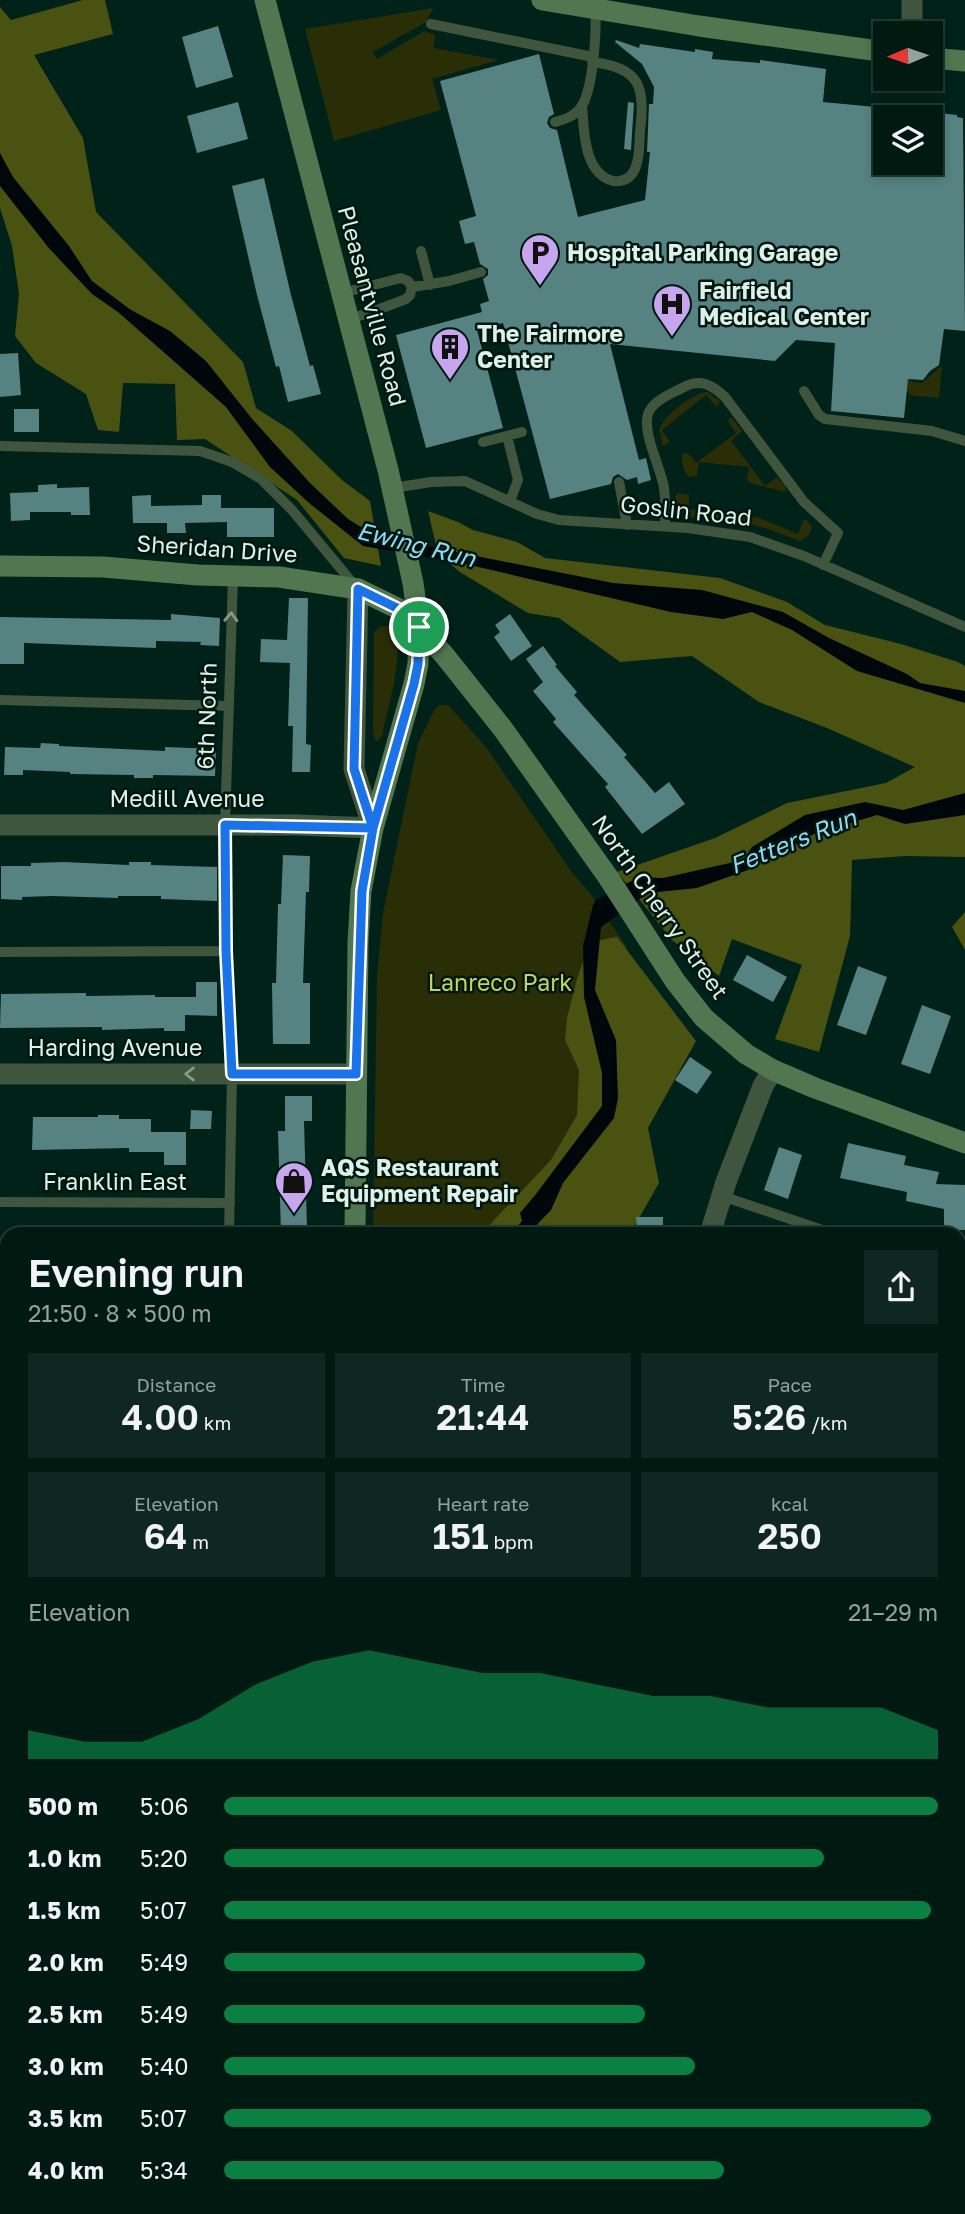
<!DOCTYPE html>
<html lang="en">
<head>
<meta charset="utf-8">
<style>
	body { margin:0; font-family:"Golos Text",sans-serif; background:#0e2720; color:#f1f3f6; height:100vh; display:flex; flex-direction:column; font-size:26px; white-space:nowrap }
	* { box-sizing:border-box; margin:0 }
	p { font-size:23px; color:#95a19f }
	.icon { flex:none; width:38px; height:38px; fill:none; stroke:currentColor; stroke-width:2; stroke-linecap:round; stroke-linejoin:round }
	.map { position:relative; flex:1; overflow:hidden }
	.details { position:absolute; left:0px; top:1227px; width:966px; height:989px; display:flex; flex-direction:column; background:#001a12; border-radius:21px 21px 0 0; box-shadow:0 4px 10px #0003,0 0 0 2px #223832 }
	.details>* { flex:none }
	.needle { width:46px; rotate:268deg }
	.fabs { position:absolute; left:873px; top:21px; display:grid; gap:14px }
	.fabs a { display:grid; place-items:center; width:70px; height:70px; border-radius:0px; background:#001a12; box-shadow:0 4px 10px #0003,0 0 0 2px #223832; font-size:35px }
	.pin { position:absolute; display:grid; place-items:center; width:60px; height:60px; color:#fff; margin:-30px; border:4px solid #fff; border-radius:50%; box-shadow:0 2px 7px #0007 }
	.round { display:grid; place-items:center; flex:none; width:74px; height:74px; border-radius:0px; background:#0e2720 }
	.overview { display:flex; align-items:center; justify-content:space-between; height:119px; padding:0 28px }
	h1 { font-size:38px; font-weight:600; line-height:52px }
	.stats { display:grid; grid-template-columns:repeat(3,1fr); gap:10px; height:119px; padding:7px 28px }
	.stats div { display:grid; align-content:center; border-radius:0px; background:#0e2720; text-align:center }
	.stats b { font-size:35px; font-weight:600 }
	.stats small { font-size:19px; font-weight:400 }
	.stats p { font-size:19px }
	.chart { height:196px; padding:14px 28px }
	.chart p { display:flex; justify-content:space-between }
	.chart svg { width:100%; height:126px; margin-top:7px; fill:#0b8043; opacity:.7 }
	ul { padding:0 28px; list-style:none; font-size:23px }
	li { display:grid; grid-template-columns:112px 84px 1fr; align-items:center; height:52px }
	li i { height:18px; border-radius:9px; background:#0b8043 }
	.map>svg:first-child { display:block }
	.green { fill:#292e07 }
	.forest { fill:#4a5211 }
	.water { fill:#00070b }
	.building { fill:#568282 }
	.lines { fill:none; stroke-linecap:round; stroke-linejoin:round }
	.lane { stroke:#3f553d; stroke-width:10 }
	.street { stroke:#3f553d; stroke-width:21 }
	.secondary { stroke:#527650; stroke-width:21 }
	.oneway { stroke:#869b8a }
	.route-casing { stroke:#fff; stroke-width:14 }
	.route { stroke:#1a73e8; stroke-width:9 }
	.labels { text-anchor:middle; stroke-width:5; stroke-linejoin:round; paint-order:stroke }
	.poi-label { font-size:23px; font-weight:bold; fill:#ddf1e9; stroke:#00170f; text-anchor:start }
	.street-label { font-size:23px; fill:#ddf1e9; stroke:#00170f }
	.park-label { font-size:23px; fill:#c4d365; stroke:#00170f }
	.water-label { font-size:24px; font-style:italic; fill:#8fd8f4; stroke:#00170f }
</style>
</head>
<body>
<div class="map">
<svg width="965" height="2214" viewBox="0 0 965 2214">
	<rect width="100%" height="100%" fill="#002218"/>
	<path class="green" d="M433,8l-7,14 -53,30 4,7 47,-28 11,4 -1,13 65,12 -67,19 9,31 -107,31 -29,-112z
		M940,367h2l-3,31 -30,-3v-3h-5l3,-17 5,7 10,1z
		M707,392l12,8v5l-3,1 -10,-11 -44,35 8,12 -7,4 -4,-16c5,-15 32,-36 48,-38z
		M729,418h3l10,13 -11,10 34,45 12,-9 9,10 -1,5 -35,-9 -3,-3 2,-13 -50,-5 -2,14 -8,1c-5,-5 -9,-17 -6,-24l6,1 7,9 40,-30 -8,-11z
		M678,493l11,2v14l68,8 41,17 5,-14h4l5,8 -4,8 -8,5 -35,-13 -32,-8 -44,-3 -11,-9 -3,-12z
		M382,626h6l9,7c4,35 -8,70 -15,103l-5,5 -3,-3 -1,-7 1,-95v-4z
		M439,705h9l38,42 85,124 19,22 36,53 -62,288h-191l4,-259 6,-62 35,-170 16,-33z"/>
	<path class="forest" d="M83,0h22l8,34 -79,21 49,83 13,74 147,150 13,46 36,23 50,49 28,21 11,65 -37,-8 -47,-58 -92,-61 -28,1 -2,-56 -52,-1 -4,49 -21,-2 -12,-36 -50,-31 -21,-27 4,-42 -7,-48 -12,-38v-201l11,13z
		M428,511l30,11 15,8 44,12 28,16 175,20 67,24 38,23 76,19 57,18 7,4v191l-60,-1 -53,4 -2,76 -31,116 -44,-13 27,-74 -70,-26 -13,37 -47,-36 -55,-68 98,-34 72,-35 99,-20 29,-16 -88,-39 -68,-26 -67,-46 -72,6 -61,-44 -31,-5 -68,-41 -22,-18z
		M965,912v38l-13,-23z
		M617,937l79,104 -48,87 11,55 -29,51h-149l70,-74 26,-45 2,-45 -14,-30 2,-22 10,-39 13,-37z"/>
	<path class="water" d="M0,153l13,24 56,69 23,35 39,29 39,21 36,30 47,59 57,63 38,36 18,11 65,17 182,36 89,7 81,22 46,26 78,36 13,9 45,8v12l-108,-32 -65,-41 -40,-18 -29,7 -52,-7 -201,-47 -107,-19 -54,-43 -39,-36 -44,-60 -108,-95 -26,-18 -44,-47 -48,-61z
		M965,793v22l-60,9 -28,-9 -63,19 -39,22 -19,5 -8,9 -51,18 -49,5 -47,34 -6,63 21,50 2,58 -4,20 -51,65 -12,27 -23,24h-17l11,-13 -2,-8 16,-19 66,-88v-33l-18,-76 -1,-51 10,-41 3,-5 43,-23 24,1 80,-18 9,-13 53,-32 60,-13 38,8z"/>
	<path class="building" d="M218,26l15,51 -37,11 -14,-51z
		M616,40l23,8 1,-4 55,8v-3l18,3 -1,7 48,4v-3l66,9 -3,33 63,6v55h45v-51l26,3v2l6,1 2,213 -21,-2 -5,36 -9,6 -7,9 -15,-1 -4,39 -73,-7 4,-68 -39,-3 -21,21 -165,-17 29,116 7,-2 5,22 -13,4 -1,-7 -10,3 -9,-6 -5,3 -2,7 -61,15 -47,-176 -26,7 26,98 -77,20 -30,-113 86,-23 -2,-8 9,-3 -6,-22 5,-4v-6l-8,-5 -6,-22 -9,2 -6,-23 17,-5 -36,-135 99,-27 15,60 -5,3 -2,6 3,5 7,2 21,87 67,-17 5,-48h-3l2,-48h4l1,-17 -12,-23 -27,-22z
		M238,102l10,37 -51,14 -10,-37z
		M628,102l6,1 -3,47 -7,-1z
		M264,178l27,117 19,71 3,-1 8,29 -33,8 -9,-36 -3,1 -19,-72 -25,-109z
		M18,353l3,42 -21,2v-43z
		M14,409h25v23h-25z
		M57,484v4l32,-1 1,28h-19v-3h-41v8l-19,1 -1,-28 28,-1v-7z
		M151,495v11l51,-1v-10h19v13h53v29h-47v-15l-42,1 1,10h-19v-10h-34l-1,-27z
		M289,598h19l-2,146 5,1 -1,27h-18l1,-46h-5l2,-63 -30,-1 1,-23 26,1z
		M171,614l49,4 -1,28 -19,-1 1,-3 -45,-1v7l-132,-5v21h-24v-47l171,3z
		M510,614l22,32 -21,15 -17,-24 6,-5 -5,-7z
		M543,646l14,19 -2,1 22,26 -3,3 53,60 -3,2 31,36 14,-11 16,22 -43,30 -37,-47 3,-3 -55,-62 3,-3 -23,-28 10,-9 -17,-23z
		M41,743l18,1v2l106,5v-4l51,2 -1,27 -62,-1v3h-19v-3l-64,-1v-2l-47,-2v5h-19l1,-28 35,1z
		M283,855l27,1 -1,36h-3l-3,91h7v61h-37l-1,-61h4l2,-79h3z
		M64,862l65,3v-3h22v3l66,2v34l-56,-2v-3h-43v2l-66,-2 -30,1v3l-21,-1v-33h30v-3z
		M747,955l40,22 -14,25 -40,-22z
		M858,966l29,11 -21,58 -29,-10z
		M196,982h21v34l-32,-1v16h-21v-3l-62,2v-3l-102,1 1,-34 85,-1v3l69,-1v2h41z
		M922,1005l29,11 -21,58 -29,-10z
		M690,1057l22,15 -15,22 -22,-14z
		M285,1096h27v25h-8l3,107h-5v6h-21l-3,-103h7z
		M191,1110l21,1 -1,18h-21z
		M98,1115h21v4h32v13h35v33h-22v-13h-35v-4l-97,2 1,-33h65z
		M848,1143l58,13 -2,9 35,7 -3,12 29,1v45h-21v-21l-38,-8 1,-9 -67,-14z
		M779,1147l23,8 -14,44 -24,-9z
		M636,1217h27v17h-26z"/>
	<g class="lines">
		<path class="lane" d="M431,24l162,33
			M582,105c2,24 1,68 31,76 6,1 15,-1 19,-7 8,-11 7,-29 8,-42 5,-46 1,-64 -48,-70
			M555,122c12,-3 22,-7 28,-18 10,-19 14,-73 12,-95
			M421,251l9,34
			M412,287l37,-6 32,-9
			M342,293l59,-15 7,3 4,6
			M349,319l23,-7 34,-13 4,-4 2,-8
			M804,391l15,24 6,4 107,12 33,10
			M507,436l11,44 -8,21
			M483,442l39,-10
			M0,446l200,5 32,11 29,17 31,31 64,77
			M619,482l8,43
			M393,488l38,-6 34,-1 72,33 22,6 129,8 62,9 54,19 161,71
			M665,526c0,-12 1,-25 -1,-38 -3,-20 -22,-55 -16,-74 4,-13 23,-20 34,-26 18,-10 29,-4 43,9l79,105 34,31 -15,32
			M0,700l228,6
			M0,952l226,-1
			M722,1196l112,38
			M0,1202l230,1
			M229,1234l3,-160 -6,-123 -1,-126 8,-248
			M959,1280l6,2
			M0,1449h7
			M0,1954h7
			M188,2214v-6
			M547,2214l1,-6
			M919,2214v-6"/>
		<path class="street" d="M912,0v33
			M0,825h297l76,3 -19,-59 4,-180
			M0,1074h356
			M710,1234l16,-52 37,-96 10,-16
			M0,1318h7
			M959,1577l6,1
			M0,1826h7
			M959,1831h6
			M0,2075h7
			M959,2081h6
			M690,2214v-6"/>
		<path class="secondary" d="M265,0l123,470 25,113 6,44 -1,37 -4,20 -41,144 -12,63 -3,51 -3,292
			M542,0l157,26 187,26
			M931,58l34,3
			M0,566l103,1 95,8 81,2 79,12 41,20 20,18 26,29 58,73 105,148 67,104 29,37 42,36 27,16 42,18 150,55
			M347,2214v-6"/>
	</g>
	<defs><path id="oneway-chevron" d="M-2-3.5L2.5 0L-2 3.5" fill="none" stroke-width="1.6" stroke-linecap="round" stroke-linejoin="round" transform="scale(1.75)"/></defs>
	<g class="oneway">
		<use href="#oneway-chevron" transform="translate(231 617) rotate(-88)"/>
		<use href="#oneway-chevron" transform="translate(190 1074) rotate(180)"/>
	</g>
	<g class="lines">
		<defs>
			<path id="route" d="M419,627l-20,-18 -41,-20 -4,180 19,59 -11,63 -6,183h-124l-6,-123 -1,-126 148,3 41,-144 4,-20 1,-37"/>
		</defs>
		<use href="#route" class="route-casing"/>
		<use href="#route" class="route"/>
	</g>
	<defs>
		<symbol id="parking-pin" viewBox="-11 -11 22 30"><path d="M0 17L-7.5 6A9.5 9.5 0 1 1 7.5 6Z" fill="#c7a6ef" stroke="#00170f"/><path d="M-3.5-5.5H1a3.5 3.5 0 0 1 0 7H-1V5.5H-3.5ZM-1-3.4V-.6H.8a1.4 1.4 0 0 0 0-2.8Z" fill="#111"/></symbol>
		<symbol id="hospital-pin" viewBox="-11 -11 22 30"><path d="M0 17L-7.5 6A9.5 9.5 0 1 1 7.5 6Z" fill="#c7a6ef" stroke="#00170f"/><path d="M-5-5h3v3.5h4V-5h3V5h-3V1.5h-4V5h-3Z" fill="#111"/></symbol>
		<symbol id="building-pin" viewBox="-11 -11 22 30"><path d="M0 17L-7.5 6A9.5 9.5 0 1 1 7.5 6Z" fill="#c7a6ef" stroke="#00170f"/><path d="M-4-6H4V6H1V3H-1V6H-4ZM-2.5-4.3h1.7v1.8h-1.7ZM.8-4.3h1.7v1.8H.8ZM-2.5-1h1.7V.8h-1.7ZM.8-1h1.7V.8H.8Z" fill="#111"/></symbol>
		<symbol id="shop-pin" viewBox="-11 -11 22 30"><path d="M0 17L-7.5 6A9.5 9.5 0 1 1 7.5 6Z" fill="#c7a6ef" stroke="#00170f"/><path d="M-5-2.5h2.3a2.7 3.5 0 0 1 5.4 0H5L5.5 6h-11ZM-1.5-2.5h3a1.5 2.3 0 0 0-3 0Z" fill="#111"/></symbol>
	</defs>
	<g fill-rule="evenodd">
		<use href="#parking-pin" x="518" y="231" width="44" height="60"/>
		<use href="#hospital-pin" x="650" y="282" width="44" height="60"/>
		<use href="#building-pin" x="428" y="325" width="44" height="60"/>
		<use href="#shop-pin" x="272" y="1159" width="44" height="60"/>
	</g>
	<g class="labels">
		<g class="poi-label">
			<text x="567" y="261">Hospital Parking Garage</text>
			<text x="699" y="299">Fairfield<tspan x="699" dy="26">Medical Center</tspan></text>
			<text x="477" y="342">The Fairmore<tspan x="477" dy="26">Center</tspan></text>
			<text x="321" y="1176">AQS Restaurant<tspan x="321" dy="26">Equipment Repair</tspan></text>
		</g>
		<g class="street-label">
			<text transform="translate(372 306) rotate(75)" y="8">Pleasantville Road</text>
			<text transform="translate(686 511) rotate(6)" y="8">Goslin Road</text>
			<text transform="translate(217 549) rotate(4)" y="8">Sheridan Drive</text>
			<text transform="translate(207 716) rotate(-88)" y="8">6th North</text>
			<text x="187" y="807">Medill Avenue</text>
			<text transform="translate(660 907) rotate(55)" y="8">North Cherry Street</text>
			<text x="115" y="1056">Harding Avenue</text>
			<text x="115" y="1190">Franklin East</text>
		</g>
		<g class="park-label">
			<text x="500" y="991">Lanreco Park</text>
		</g>
		<g class="water-label">
			<text transform="translate(416 545) rotate(14)" y="8">Ewing Run</text>
			<text transform="translate(793 842) rotate(-22)" y="8">Fetters Run</text>
		</g>
	</g>
</svg>
<div class="fabs">
<a><svg class="needle" viewBox="-14 -14 28 28"><path d="M0-13l5 13h-10z" fill="#e53935"/><path d="M0 13l5-13h-10z" fill="#95a19f"/></svg></a>
<a><svg class="icon" aria-label="layers" viewBox="0 0 24 24"><path d="M12 4l9 5-9 5-9-5zM3 14l9 5 9-5"/></svg></a>
</div>
<div class="pin" style="left:419px;top:627px;background:#1e9e55"><svg class="icon" aria-label="arrive" viewBox="0 0 24 24"><path d="M6 21V4h12l-3 4 3 4H6"/></svg></div>
<section class="details">
<div class="overview"><div><h1>Evening run</h1><p>21:50 · 8 × 500 m</p></div><a class="round"><svg class="icon" aria-label="share" viewBox="0 0 24 24"><path d="M12 15V3M7 8l5-5 5 5M5 13v7h14v-7"/></svg></a></div>
<div class="stats">
<div><p>Distance</p><b>4.00<small> km</small></b></div>
<div><p>Time</p><b>21:44</b></div>
<div><p>Pace</p><b>5:26<small> /km</small></b></div>
</div>
<div class="stats">
<div><p>Elevation</p><b>64<small> m</small></b></div>
<div><p>Heart rate</p><b>151<small> bpm</small></b></div>
<div><p>kcal</p><b>250</b></div>
</div>
<div class="chart"><p><span>Elevation</span>21–29 m</p>
<svg viewBox="0 0 160 44" preserveAspectRatio="none"><path d="M0 44V34L10 38L20 38L30 30L40 18L50 10L60 6L70 10L80 14L90 14L100 18L110 22L120 22L130 26L140 26L150 26L160 34V44z"/></svg>
</div>
<ul>
<li><b>500 m</b>5:06<i style="width:100%"></i></li>
<li><b>1.0 km</b>5:20<i style="width:84%"></i></li>
<li><b>1.5 km</b>5:07<i style="width:99%"></i></li>
<li><b>2.0 km</b>5:49<i style="width:59%"></i></li>
<li><b>2.5 km</b>5:49<i style="width:59%"></i></li>
<li><b>3.0 km</b>5:40<i style="width:66%"></i></li>
<li><b>3.5 km</b>5:07<i style="width:99%"></i></li>
<li><b>4.0 km</b>5:34<i style="width:70%"></i></li>
</ul>
</section>
</div>
</body>
</html>
